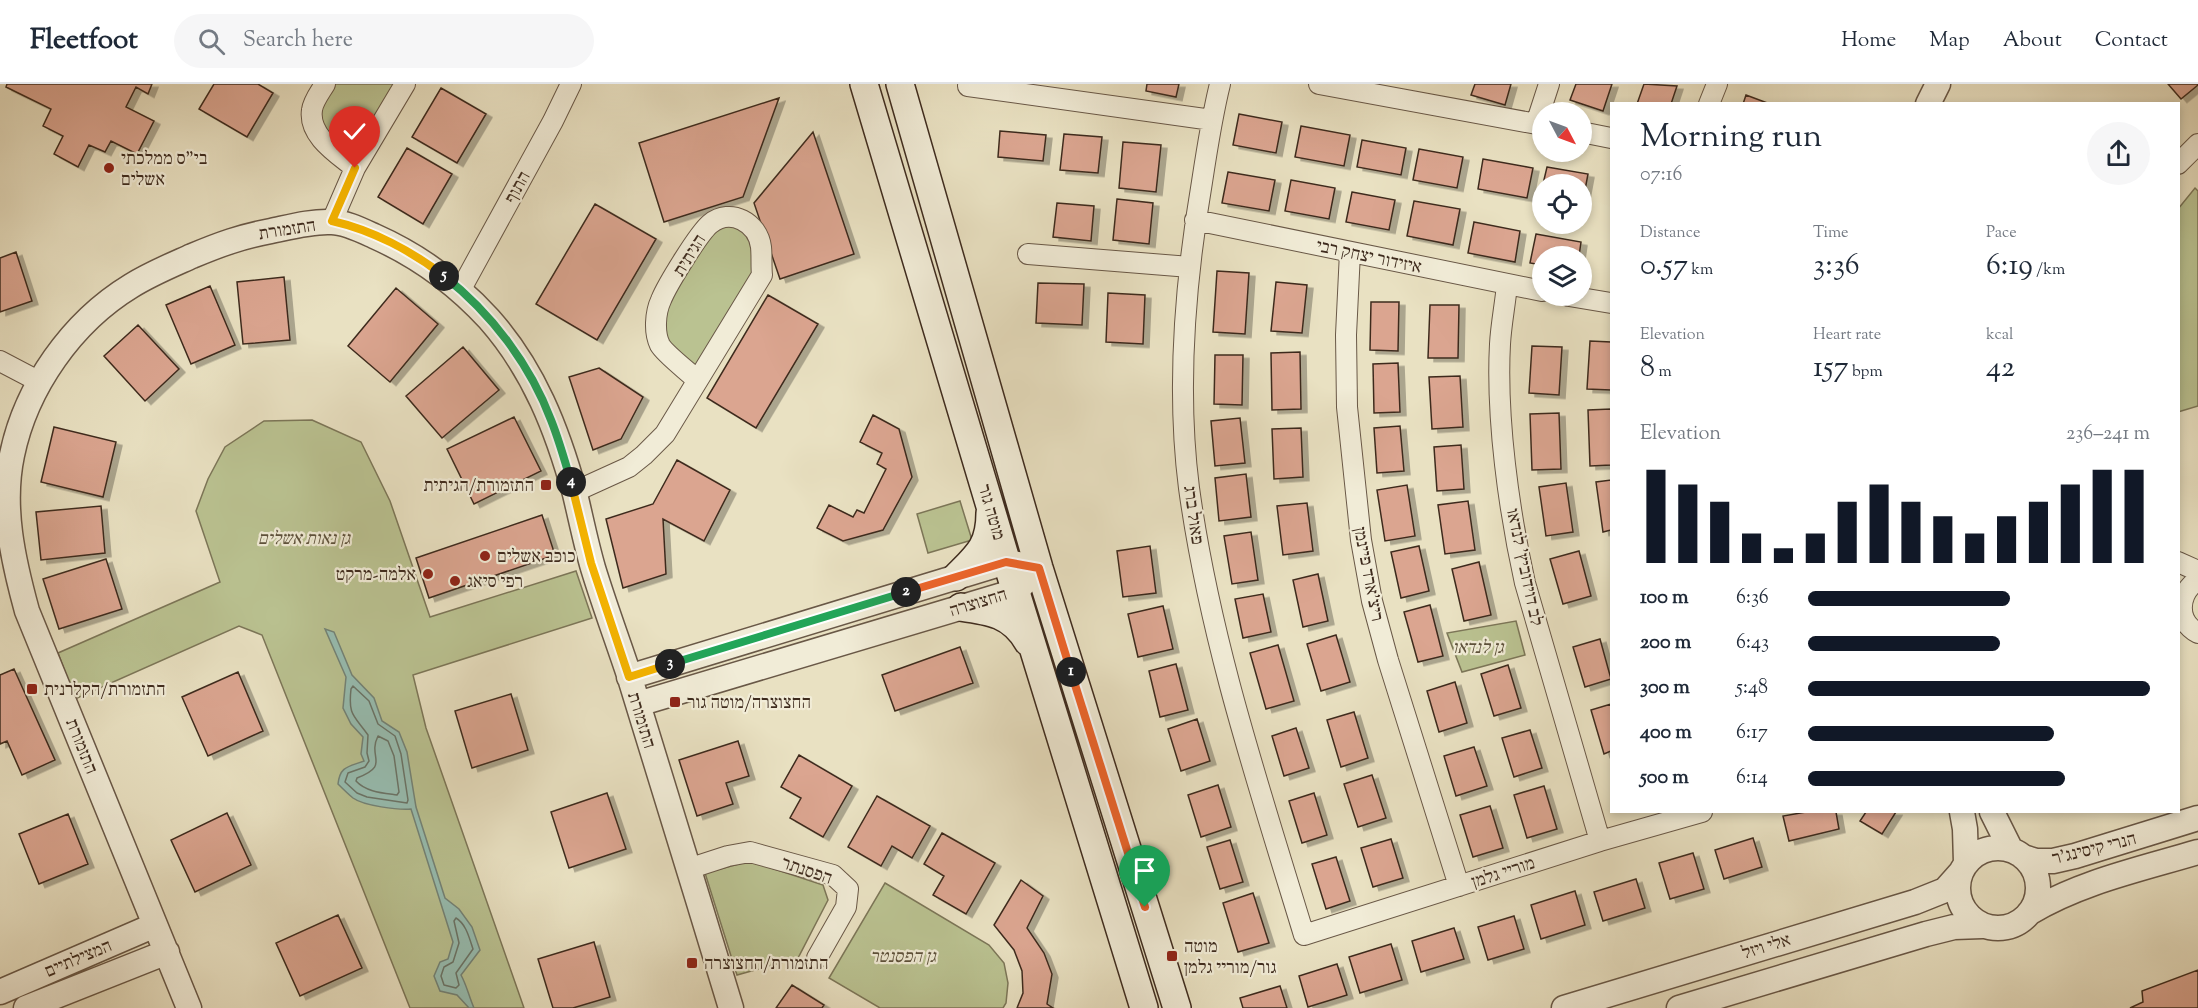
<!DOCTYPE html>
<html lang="en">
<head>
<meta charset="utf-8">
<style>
	body { margin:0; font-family:"Sorts Mill Goudy","Frank Ruhl Libre",serif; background:#f6f6f7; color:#1f2937; height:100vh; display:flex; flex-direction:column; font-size:22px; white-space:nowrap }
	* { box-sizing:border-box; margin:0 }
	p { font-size:20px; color:#747a83 }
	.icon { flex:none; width:33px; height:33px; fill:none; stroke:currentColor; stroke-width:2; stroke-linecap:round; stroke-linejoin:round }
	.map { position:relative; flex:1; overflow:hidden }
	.side { position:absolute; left:1610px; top:18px; width:570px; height:711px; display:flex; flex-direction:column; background:#fff; border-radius:0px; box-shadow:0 3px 9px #0003 }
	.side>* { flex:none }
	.needle { width:39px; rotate:131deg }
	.controls { position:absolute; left:1532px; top:18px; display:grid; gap:12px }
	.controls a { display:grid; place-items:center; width:60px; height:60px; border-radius:50%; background:#fff; box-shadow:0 3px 9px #0003; font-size:30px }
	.pin { position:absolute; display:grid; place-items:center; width:51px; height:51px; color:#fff; margin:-62px -26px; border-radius:50% 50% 50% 0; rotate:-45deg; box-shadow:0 0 6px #0007 }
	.pin .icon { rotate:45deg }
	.km { position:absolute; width:30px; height:30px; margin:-15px; border-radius:50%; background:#222; color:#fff; font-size:16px; line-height:30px; text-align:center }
	.round { display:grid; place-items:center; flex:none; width:63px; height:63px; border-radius:32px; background:#f6f6f7 }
	.summary { display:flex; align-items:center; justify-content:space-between; height:102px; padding:0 30px }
	h1 { font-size:33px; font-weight:600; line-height:45px }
	.figures { display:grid; grid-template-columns:repeat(3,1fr); gap:9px; height:102px; padding:6px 30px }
	.figures div { display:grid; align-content:center }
	.figures b { font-size:30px; font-weight:600 }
	.figures small { font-size:16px; font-weight:400 }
	.figures p { font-size:16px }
	.chart { height:168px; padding:12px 30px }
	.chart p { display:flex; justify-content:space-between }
	.chart svg { width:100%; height:108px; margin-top:6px; stroke:#111827; stroke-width:6 }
	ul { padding:0 30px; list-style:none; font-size:20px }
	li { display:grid; grid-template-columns:96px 72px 1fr; align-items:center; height:45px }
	li i { height:15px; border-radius:8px; background:#111827 }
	header { display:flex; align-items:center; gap:36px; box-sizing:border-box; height:84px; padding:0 30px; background:#fff; border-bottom:2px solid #e0e1e3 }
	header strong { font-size:28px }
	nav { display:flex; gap:33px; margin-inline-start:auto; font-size:21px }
	.search { width:420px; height:54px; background:#f6f6f7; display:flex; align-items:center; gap:15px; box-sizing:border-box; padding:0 21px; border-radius:33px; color:#747a83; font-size:22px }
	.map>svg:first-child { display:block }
	.green { fill:#bac291; stroke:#7c7658; stroke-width:1.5 }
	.water { fill:#97beb2; stroke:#738377; stroke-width:1.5 }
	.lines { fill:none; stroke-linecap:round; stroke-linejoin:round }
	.shore { stroke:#6a7468; stroke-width:1.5 }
	.building { fill:#dba590; stroke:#3e2b1e; stroke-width:1.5; filter:url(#shadow) }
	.minor-casing { stroke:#695847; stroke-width:22 }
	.tertiary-casing { stroke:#695847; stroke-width:27 }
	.secondary-casing { stroke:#3e2b1e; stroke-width:30 }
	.minor { stroke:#f1ecd7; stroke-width:20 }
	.tertiary { stroke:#f1ecd7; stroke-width:24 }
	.secondary { stroke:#f1ecd7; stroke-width:27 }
	.split-1-casing { stroke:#fff; stroke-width:12 }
	.split-2-casing { stroke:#fff; stroke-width:12 }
	.split-3-casing { stroke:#fff; stroke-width:12 }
	.split-4-casing { stroke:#fff; stroke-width:12 }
	.split-5-casing { stroke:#fff; stroke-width:12 }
	.split-6-casing { stroke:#fff; stroke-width:12 }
	.split-1 { stroke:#f0652b; stroke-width:8 }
	.split-2 { stroke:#f0652b; stroke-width:8 }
	.split-3 { stroke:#22a559; stroke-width:8 }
	.split-4 { stroke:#f5b400; stroke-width:8 }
	.split-5 { stroke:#22a559; stroke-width:8 }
	.split-6 { stroke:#f5b400; stroke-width:8 }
	.poi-dot { fill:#8f2418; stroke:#f1ecd7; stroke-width:2 }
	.labels { text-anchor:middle; stroke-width:4.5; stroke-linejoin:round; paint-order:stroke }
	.poi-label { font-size:18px; fill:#3e2b1e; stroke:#f1ecd7; text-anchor:start }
	.street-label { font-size:18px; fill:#3e2b1e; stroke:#f1ecd7 }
	.park-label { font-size:18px; font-style:italic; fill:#5d513b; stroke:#f1ecd7 }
</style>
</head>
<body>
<header>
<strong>Fleetfoot</strong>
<div class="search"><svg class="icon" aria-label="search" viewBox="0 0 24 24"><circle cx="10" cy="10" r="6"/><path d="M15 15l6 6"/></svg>Search here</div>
<nav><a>Home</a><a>Map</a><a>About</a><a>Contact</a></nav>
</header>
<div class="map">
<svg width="2198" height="924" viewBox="0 0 2198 924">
	<defs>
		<filter id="shadow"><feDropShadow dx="6" dy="3.5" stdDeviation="0" flood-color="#0004"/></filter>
	</defs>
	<rect width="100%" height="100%" fill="#e9e1c2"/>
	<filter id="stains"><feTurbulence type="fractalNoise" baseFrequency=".00333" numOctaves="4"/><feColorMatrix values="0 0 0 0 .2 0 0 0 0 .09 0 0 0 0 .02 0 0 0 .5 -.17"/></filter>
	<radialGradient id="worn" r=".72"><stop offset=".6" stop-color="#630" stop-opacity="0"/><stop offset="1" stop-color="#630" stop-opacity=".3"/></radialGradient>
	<path class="green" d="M330,0h70l-46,77 -27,-24 -10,-27z
		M2195,104l3,3v215l-20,6v-203z
		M732,138l19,14 5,38 -59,95 -31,-28 -1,-36 41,-70z
		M312,336l49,22 29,59 40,116 146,-46 16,47 -179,57 13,53 98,280h-114l-148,-373 -23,-9 -164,73 -17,-46 162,-71 -24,-71 12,-32 17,-32 39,-26z
		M960,417l12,39 -44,13 -11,-39z
		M1516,537l9,34 -63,17 -15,-39z
		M750,777l73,24 5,15 -30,58 -61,17 -32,-102z
		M885,799l104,62 15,18 4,20 -2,20 -3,5h-123l-51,-30z"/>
	<path class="water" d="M325,545l9,3 18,43 22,23 8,23 17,11 8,20 9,55 29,91 14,11 13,18 8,23 -19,25c6,11 8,22 13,33h-5l-12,-13 -17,-4 -6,-15 6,-14 8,-3 5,-17 -42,-133c-13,1 -47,-3 -58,-11 -5,-4 -10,-9 -15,-14 2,-18 10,-17 26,-23l-3,-7 2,-17 -12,-13 -8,-16 3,-31z"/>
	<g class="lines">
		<path class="shore" d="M353,602l16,15 9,23 17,12 6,18 7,46 -1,3 -40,-6 -10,-4 -12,-11 3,-9 17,-6 4,-6 -2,-8 1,-18c-14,-20 -20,-19 -17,-46z
			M378,652l10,5 6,15 5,36 -2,3c-14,-2 -31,-3 -41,-14l1,-3c34,-13 10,-20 21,-42z
			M456,834c10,6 13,19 17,31l-17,24 3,12 -3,3 -12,-3 -3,-9 3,-9 9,-5 6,-19 -5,-22z"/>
	</g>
	<path class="building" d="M7,0h145l-4,10 -12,-7 -10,20 28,14 -17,33 -26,-13 -6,11 -16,-7 -11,22 -24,-13 9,-18 -20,-10 8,-17 -45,-22z
		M214,0h44l15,9 -26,44 -48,-28z
		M1147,0h32l-3,13 -30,-6z
		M1475,0h36l-6,21 -34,-10z
		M1576,0h36l-9,27 -33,-11z
		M1644,0l33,2 -6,18h-34z
		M2168,0h30v1l-17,14z
		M441,4l45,26 -29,49 -45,-26z
		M1746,11l24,9h-27z
		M779,14l-36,99 -79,25 -25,-79z
		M1239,30l43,8 -6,31 -43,-8z
		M1301,42l49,9 -6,31 -49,-9z
		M1000,47l46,4 -3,26 -45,-4z
		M813,48l41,122 -74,25 -26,-76z
		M1064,50l38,3 -4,36 -38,-3z
		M1362,56l44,8 -5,27 -44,-8z
		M1123,58l38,3 -5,47 -37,-4z
		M407,64l45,26 -29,50 -45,-27z
		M1419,65l44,8 -6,31 -44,-8z
		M1483,75l50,9 -6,30 -49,-9z
		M1547,83l41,7 -6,32 -1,-22h-38z
		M1228,88l47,8 -6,31 -47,-8z
		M1291,96l44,8 -6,31 -44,-8z
		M1352,108l43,8 -6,30 -43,-8z
		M1117,115l36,4 -4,41 -36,-4z
		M1414,117l46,8 -7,36 -46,-9z
		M1057,119l37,3 -3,35 -38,-4z
		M595,120l61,35 -59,101 -61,-36z
		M1474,138l46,9 -5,31 -47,-9z
		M1536,150l45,8 -2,14h-37v9l-12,-2z
		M16,168l16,49 -32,11v-54z
		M1217,187l32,2 -4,61 -32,-2z
		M284,193l6,63 -47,4 -6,-62z
		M1276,198l31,3 -5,48 -31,-2z
		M1038,199l46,1 -2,41 -46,-2z
		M210,202l25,59 -44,19 -25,-59z
		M396,204l42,36 -48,58 -42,-36z
		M1108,209l37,2 -2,49 -37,-2z
		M768,211l50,29 -62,104 -49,-30z
		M1371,218h28l-1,49 -28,-1z
		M1430,221h29l-1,53h-30z
		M138,241l41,44 -34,32 -41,-45z
		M1590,257l21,1v48l-24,-1z
		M1532,262l30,1 -3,48 -30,-2z
		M463,263l36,43 -57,48 -36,-42z
		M1300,268l1,57 -29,1 -1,-57z
		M1215,271h28l-1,50 -28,-1z
		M1398,279l2,49 -26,1 -1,-49z
		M599,284l44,29 -22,42 -28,11 -24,-73z
		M1460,292l3,51 -31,2 -3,-52z
		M1611,325v56l-21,1 -2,-56z
		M1559,329l2,56 -29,1 -2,-56z
		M873,331l26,14 13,48 -29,53 -40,11 -26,-13 12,-23 24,12 4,-7 7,3 22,-44 -9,-5 5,-11 -22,-11z
		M514,333l27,54 -67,33 -27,-55z
		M1240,334l5,45 -30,3 -4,-45z
		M1400,342l4,45 -27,2 -3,-45z
		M54,343l62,15 -13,55 -62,-15z
		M1301,344l2,49 -29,2 -2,-50z
		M1461,361l3,44 -27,2 -3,-44z
		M677,376l53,30 -26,51 -41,-22 3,55 -43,14 -17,-69 47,-15z
		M1246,390l5,43 -32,4 -4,-43z
		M1611,396v50l-8,2 -7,-50z
		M1566,399l7,49 -27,4 -7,-49z
		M1407,401l8,51 -30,5 -8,-51z
		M1468,417l7,49 -30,4 -7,-49z
		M1307,419l6,48 -30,4 -6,-49z
		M101,422l4,47 -64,7 -5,-48z
		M542,431l13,40 -126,43 -13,-40z
		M1251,448l7,48 -26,4 -8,-48z
		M1150,462l6,47 -33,4 -6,-46z
		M1419,462l10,45 -28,7 -10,-46z
		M1579,467l12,45 -28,8 -13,-45z
		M106,475l16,50 -63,20 -16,-50z
		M1479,478l12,53 -27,6 -12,-52z
		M1318,490l10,47 -25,6 -10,-47z
		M1263,510l8,38 -28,6 -8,-39z
		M1430,521l13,51 -25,6 -14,-50z
		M1163,522l10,43 -35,8 -10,-43z
		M1336,551l14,47 -29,9 -14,-47z
		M1600,555l11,40 -26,8 -12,-40z
		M1278,561l16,56 -28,8 -16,-56z
		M960,563l13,36 -78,28 -13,-36z
		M1176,580l12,46 -28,7 -11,-46z
		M1508,581l13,43 -27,8 -13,-42z
		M14,585l41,91 -33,15 -15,-34 -7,3v-69z
		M238,588l25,59 -55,25 -26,-59z
		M1455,598l12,41 -28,9 -12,-41z
		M511,610l17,56 -56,18 -17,-57z
		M1611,620v47l-7,3 -13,-44z
		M1354,628l14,46 -27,9 -14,-47z
		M1197,635l13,42 -29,10 -13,-42z
		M1296,644l13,40 -25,8 -12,-40z
		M1530,646l12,38 -28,9 -12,-39z
		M738,657l11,35 -23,7 7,21 -36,12 -18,-56z
		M1474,663l13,39 -31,10 -12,-40z
		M799,671l53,31 -29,51 -33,-19 11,-20 -20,-11z
		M1372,691l14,43 -28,9 -14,-43z
		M1218,701l13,42 -30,10 -13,-42z
		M1544,702l13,43 -30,9 -13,-43z
		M607,709l19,56 -57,19 -18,-56z
		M1314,709l13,42 -25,8 -13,-42z
		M877,712l53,30 -18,32 -20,-12 -11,20 -33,-19z
		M1490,722l13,42 -30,9 -13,-42z
		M1806,728h30l3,17 -50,12 -6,-25z
		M1866,728h30l-14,22 -22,-13z
		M227,729l24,52 -56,27 -24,-52z
		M68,730l20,50 -49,20 -20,-50z
		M942,749l53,30 -29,51 -33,-19 11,-19 -20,-12z
		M1753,754l9,29 -38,12 -9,-29z
		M1391,755l12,39 -30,9 -12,-39z
		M1230,756l13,42 -23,7 -13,-42z
		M1693,769l11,36 -34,10 -11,-36z
		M1336,773l14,44 -24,8 -14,-45z
		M1636,795l9,29 -42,13 -9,-29z
		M1021,796l22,16 -16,32 17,25 8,21 -5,30 6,4h-36l6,-15 -1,-22 -8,-21 -20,-25z
		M1575,807l10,34 -44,14 -10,-34z
		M1253,809l16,50 -31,9 -15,-49z
		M338,831l24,53 -62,28 -24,-53z
		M1514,832l10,33 -36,11 -10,-33z
		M1454,844l10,31 -43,13 -9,-31z
		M594,858l16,55 -37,11h-20l-15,-49z
		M1391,860l11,36 -42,13 -11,-36z
		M1337,880l10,31 -39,12 -9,-31z
		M2198,886v38h-68l13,-6 -1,-11z
		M792,901l32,20 -2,3h-46z
		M1280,902l7,22h-44l-3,-10z"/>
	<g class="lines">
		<defs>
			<path id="minor" d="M325,0c-4,7 -12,17 -13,26 -4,26 26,44 43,58
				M1220,0c-8,32 -13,65 -18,98 -17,100 -26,205 -13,306 21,153 70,299 115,447l296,-94 102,-29
				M1319,0l223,41
				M968,2l244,34
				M1709,20l8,-20
				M1536,40l13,-40
				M1581,48l30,6
				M2178,80l20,-20
				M1195,136l347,71
				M332,137l23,-53 50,-84
				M1350,168l-4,83 1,72 14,133 11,61 16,59 71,226
				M1028,170l162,13
				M1507,201c-2,20 -6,40 -7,59 -4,74 9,167 25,239l75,258
				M461,205l92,-168 18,-37
				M1569,212l42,7
				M0,277l40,21
				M574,408l55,-25 15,-12 21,-21 97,-159c-1,-9 0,-19 -1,-28 -3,-24 -30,-40 -51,-23 -11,9 -43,61 -49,76 -6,13 -7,33 -1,45 5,9 29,27 37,35
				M2178,478l20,9
				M2198,496c-20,13 -23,41 0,53
				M688,785l40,-13 22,-4 83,23 15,14 -2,18 -29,51"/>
			<path id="tertiary" d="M1928,20l10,-20
				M629,593l377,-115 19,3
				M638,620l378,-113 13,-13
				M1962,728l3,17 1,34
				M1992,728l19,38
				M1958 804a40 40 0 1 1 80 0a40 40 0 1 1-80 0Z
				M2023,773l13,4h17l22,-5 123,-38
				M2029,829c51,-31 112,-44 169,-61
				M0,908l155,-67
				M26,924l141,-56
				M189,924l-162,-397c-14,-51 -26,-104 -15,-156 14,-68 60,-133 119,-169 19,-12 41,-21 61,-30 29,-12 48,-19 79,-25 19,-4 41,-10 60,-9 14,0 30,8 43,14 45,20 82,47 115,83 45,51 68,110 86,175 6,25 11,50 18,74 11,36 24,71 36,107 35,111 68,222 102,333
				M1564,924l351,-106 30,-12 16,-18
				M1679,924l247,-74 28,-7 28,-1"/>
			<path id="secondary" d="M864,0l143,479 137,445
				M900,0l139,484 138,440
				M956,493c22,-22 34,-31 34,-64
				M961,523c29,4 51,7 67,35"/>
		</defs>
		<use href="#minor" class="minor-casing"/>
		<use href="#tertiary" class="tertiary-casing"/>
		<use href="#secondary" class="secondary-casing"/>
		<use href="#minor" class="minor"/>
		<use href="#tertiary" class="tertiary"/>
		<use href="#secondary" class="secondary"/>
	</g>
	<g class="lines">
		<defs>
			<path id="split-1" d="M1071,588l74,235"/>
			<path id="split-2" d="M906,508l100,-30 33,6 32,104"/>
			<path id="split-3" d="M670,580l236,-72"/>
			<path id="split-4" d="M571,398l20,81 38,114 41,-13"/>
			<path id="split-5" d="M444,192c47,37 86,88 107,144 8,20 14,41 20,62"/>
			<path id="split-6" d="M355,84l-23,53c40,9 80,30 112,55"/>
		</defs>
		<use href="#split-1" class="split-1-casing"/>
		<use href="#split-2" class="split-2-casing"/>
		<use href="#split-3" class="split-3-casing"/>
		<use href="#split-4" class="split-4-casing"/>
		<use href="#split-5" class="split-5-casing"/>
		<use href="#split-6" class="split-6-casing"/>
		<use href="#split-1" class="split-1"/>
		<use href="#split-2" class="split-2"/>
		<use href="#split-3" class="split-3"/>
		<use href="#split-4" class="split-4"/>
		<use href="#split-5" class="split-5"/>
		<use href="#split-6" class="split-6"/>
	</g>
	<g class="poi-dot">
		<circle cx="109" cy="84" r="6"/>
		<rect x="540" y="395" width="12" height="12" rx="3"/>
		<circle cx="485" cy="472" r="6"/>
		<circle cx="428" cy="490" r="6"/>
		<circle cx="455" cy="497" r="6"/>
		<rect x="26" y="599" width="12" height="12" rx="3"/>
		<rect x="669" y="612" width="12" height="12" rx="3"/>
		<rect x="1166" y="866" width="12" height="12" rx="3"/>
		<rect x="686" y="873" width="12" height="12" rx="3"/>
	</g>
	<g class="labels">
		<g class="poi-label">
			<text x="121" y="80">בי"ס ממלכתי<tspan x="121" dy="21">אשלים</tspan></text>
			<text x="534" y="407" text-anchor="end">התזמורת/הגיתית</text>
			<text x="497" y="478">כוכב אשלים</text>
			<text x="416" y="496" text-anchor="end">אלמה-מרקט</text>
			<text x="467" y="503">רפי סיאג</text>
			<text x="44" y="611">התזמורת/הקלרנית</text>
			<text x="687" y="624">החצוצרה/מוטה גור</text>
			<text x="1184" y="868">מוטה<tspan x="1184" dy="21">גור/מוריי גלמן</tspan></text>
			<text x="704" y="885">התזמורת/החצוצרה</text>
		</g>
		<g class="street-label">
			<text transform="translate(517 103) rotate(-61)" y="6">התוף</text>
			<text transform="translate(287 145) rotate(-9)" y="6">התזמורת</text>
			<text transform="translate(689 171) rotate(-58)" y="6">הגיתית</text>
			<text transform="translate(1369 172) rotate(12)" y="6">איזידור יצחק רבי</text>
			<text transform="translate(992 428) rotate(74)" y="6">מוטה גור</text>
			<text transform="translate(1194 431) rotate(82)" y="6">פאול ברג</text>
			<text transform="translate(1525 483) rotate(78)" y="6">לב דוידוביץ' לנדאו</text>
			<text transform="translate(1369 490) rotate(79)" y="6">ריצ'ארד פיינמן</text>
			<text transform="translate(978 518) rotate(-17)" y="6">החצוצרה</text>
			<text transform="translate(642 636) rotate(73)" y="6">התזמורת</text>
			<text transform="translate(82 662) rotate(68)" y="6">התזמורת</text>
			<text transform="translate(2094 764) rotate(-14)" y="6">הנרי קיסינג'ר</text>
			<text transform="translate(807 786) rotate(19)" y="6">הפסנתר</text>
			<text transform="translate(1503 788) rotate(-18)" y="6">מוריי גלמן</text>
			<text transform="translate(1766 862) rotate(-17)" y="6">אלי ויזל</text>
			<text transform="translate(78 874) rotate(-23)" y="6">המצילתיים</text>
		</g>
		<g class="park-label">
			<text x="304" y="460">גן נאות אשלים</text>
			<text x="1478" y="569">גן לנדאו</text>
			<text x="903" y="878">גן הפסנטר</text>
		</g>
	</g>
	<rect width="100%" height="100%" filter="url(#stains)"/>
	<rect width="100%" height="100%" fill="url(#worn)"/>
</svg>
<div class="controls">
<a><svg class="needle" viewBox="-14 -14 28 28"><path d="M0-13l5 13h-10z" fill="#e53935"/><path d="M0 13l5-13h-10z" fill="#747a83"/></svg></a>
<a><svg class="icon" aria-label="locate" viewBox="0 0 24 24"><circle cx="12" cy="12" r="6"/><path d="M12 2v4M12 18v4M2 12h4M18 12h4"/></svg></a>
<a><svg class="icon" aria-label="layers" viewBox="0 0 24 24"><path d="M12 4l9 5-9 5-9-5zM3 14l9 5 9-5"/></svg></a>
</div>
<div class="pin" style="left:1145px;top:823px;background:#1e9e55"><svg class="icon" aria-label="arrive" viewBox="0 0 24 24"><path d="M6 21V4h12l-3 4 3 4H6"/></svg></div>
<div class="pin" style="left:355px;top:84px;background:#d93025"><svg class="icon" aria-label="check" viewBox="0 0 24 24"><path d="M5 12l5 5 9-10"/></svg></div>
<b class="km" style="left:1071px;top:588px">1</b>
<b class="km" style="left:906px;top:508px">2</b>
<b class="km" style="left:670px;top:580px">3</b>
<b class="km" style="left:571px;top:398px">4</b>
<b class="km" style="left:444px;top:192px">5</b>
<section class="side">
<div class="summary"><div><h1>Morning run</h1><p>07:16</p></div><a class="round"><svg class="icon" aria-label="share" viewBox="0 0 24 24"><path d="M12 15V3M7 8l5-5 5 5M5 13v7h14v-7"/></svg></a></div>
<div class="figures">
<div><p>Distance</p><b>0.57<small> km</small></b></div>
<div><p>Time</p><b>3:36</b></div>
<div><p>Pace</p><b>6:19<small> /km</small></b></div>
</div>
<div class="figures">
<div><p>Elevation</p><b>8<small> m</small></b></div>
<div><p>Heart rate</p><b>157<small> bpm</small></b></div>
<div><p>kcal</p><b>42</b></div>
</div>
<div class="chart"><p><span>Elevation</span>236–241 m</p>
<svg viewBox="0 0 160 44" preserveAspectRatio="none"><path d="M5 44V6M15 44V12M25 44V19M35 44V32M45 44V38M55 44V32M65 44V19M75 44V12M85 44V19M95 44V25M105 44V32M115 44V25M125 44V19M135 44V12M145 44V6M155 44V6"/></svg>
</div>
<ul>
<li><b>100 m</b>6:36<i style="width:59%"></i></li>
<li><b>200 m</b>6:43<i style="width:56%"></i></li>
<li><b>300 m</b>5:48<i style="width:100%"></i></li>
<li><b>400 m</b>6:17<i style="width:72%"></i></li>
<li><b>500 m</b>6:14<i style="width:75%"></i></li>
</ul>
</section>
</div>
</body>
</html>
